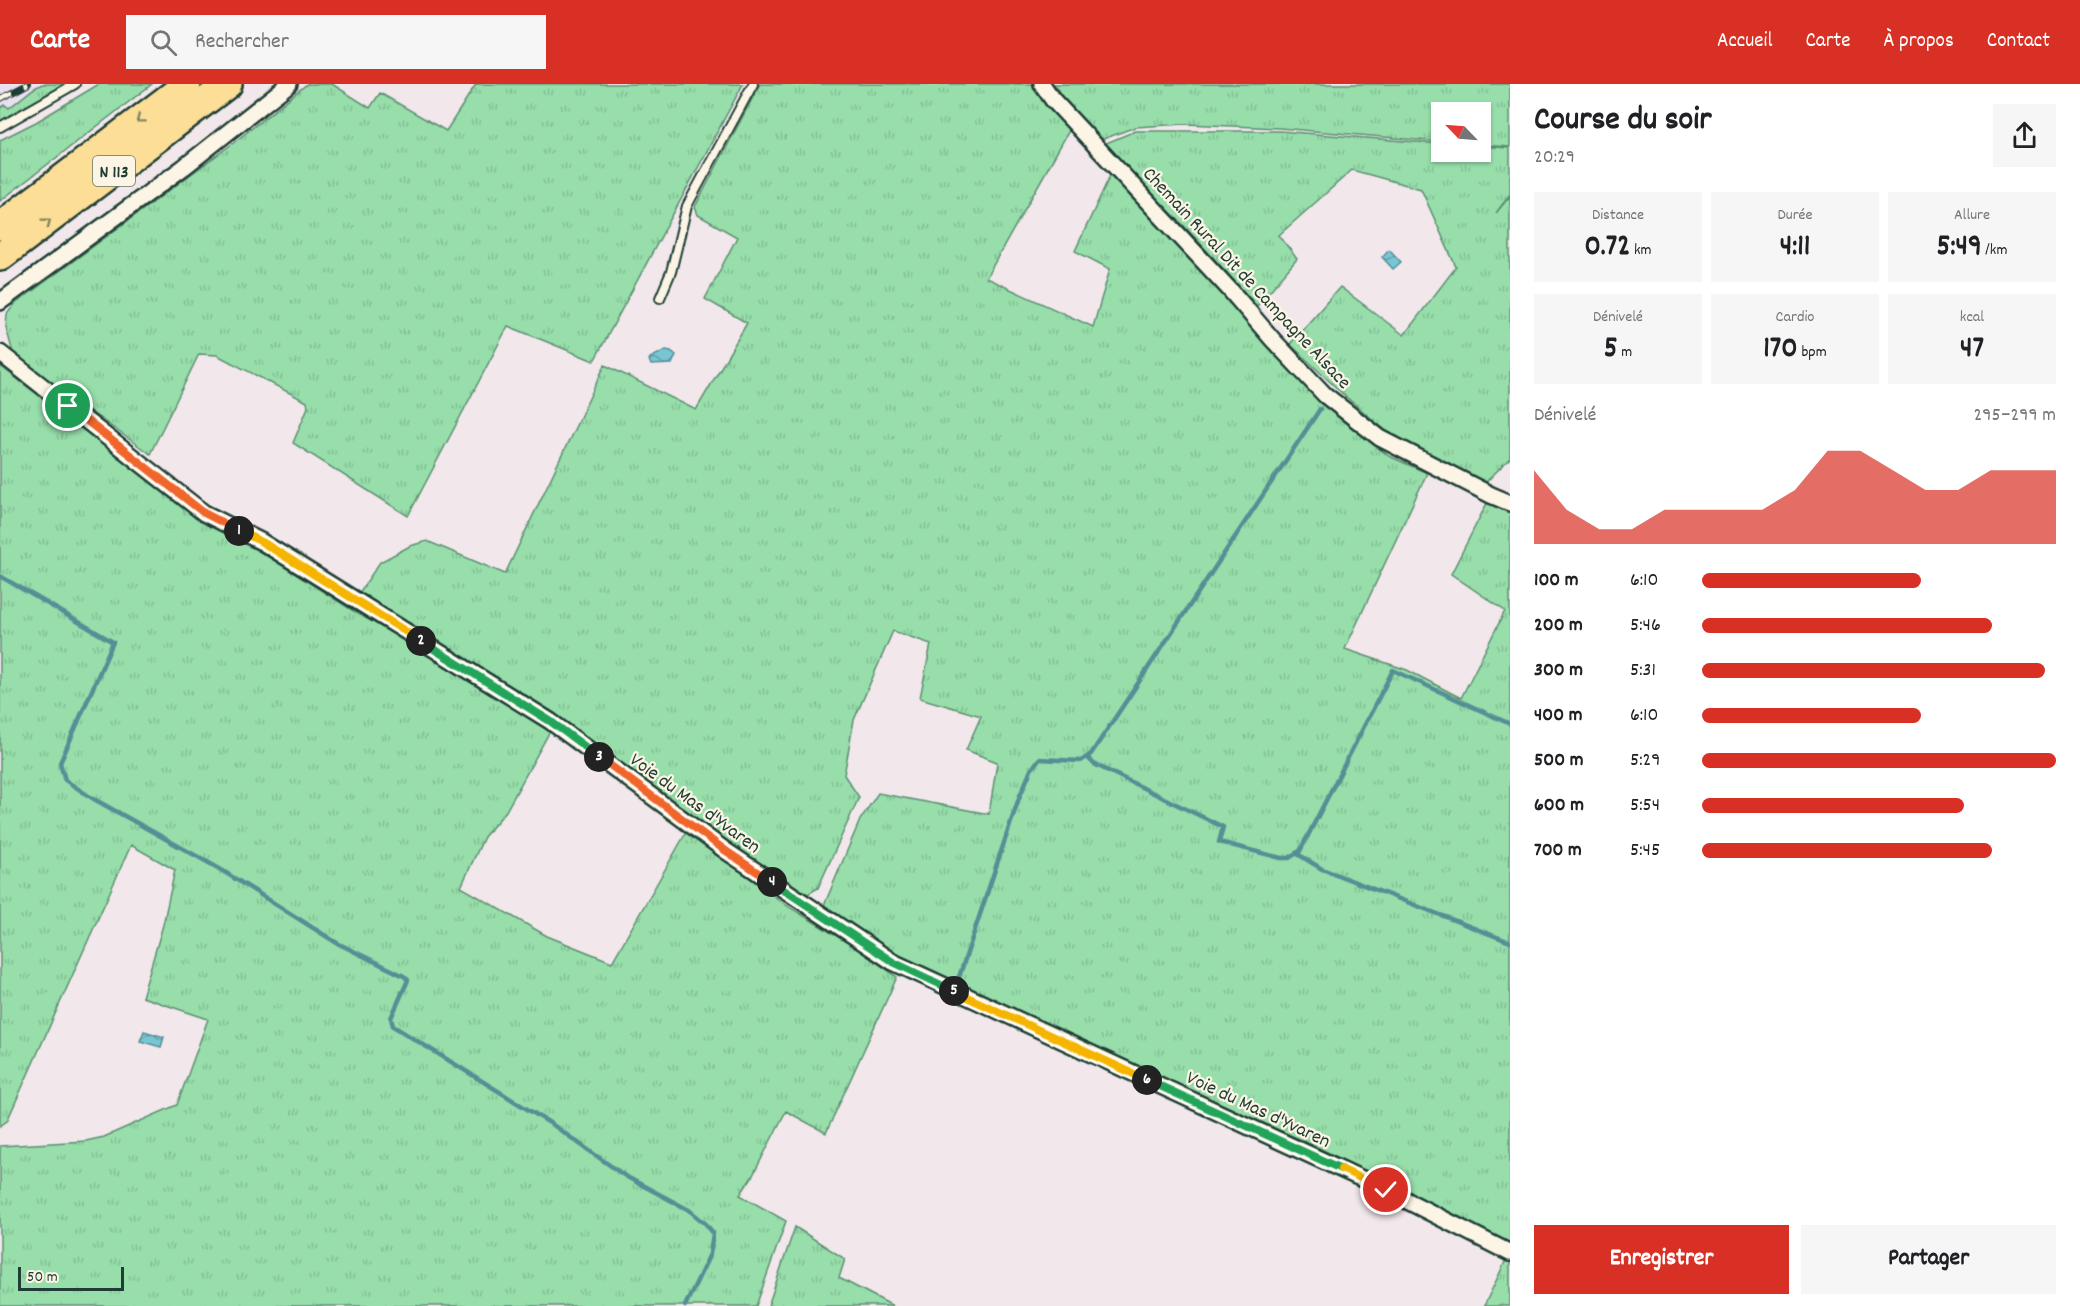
<!DOCTYPE html>
<html lang="fr">
<head>
<meta charset="utf-8">
<style>
	body { margin:0; font-family:Dekko,sans-serif; background:#f6f6f6; color:#202124; height:100vh; display:flex; flex-direction:column; font-size:22px; white-space:nowrap }
	* { box-sizing:border-box; margin:0 }
	p { font-size:20px; color:#757577 }
	.icon { flex:none; width:33px; height:33px; fill:none; stroke:currentColor; stroke-width:2; stroke-linecap:round; stroke-linejoin:round }
	.map { position:relative; flex:1; overflow:hidden }
	.panel { display:flex; flex-direction:column; background:#fff; width:570px }
	.panel>* { flex:none }
	.needle { width:39px; rotate:295deg }
	.fabs { position:absolute; left:1431px; top:18px; display:grid; gap:12px }
	.fabs a { display:grid; place-items:center; width:60px; height:60px; border-radius:0px; background:#fff; box-shadow:0 2px 4px #0004; font-size:30px }
	.scale { position:absolute; left:18px; bottom:15px; width:106px; box-sizing:border-box; padding-left:6px; border:3px solid #1f3d34; border-top:0; font-size:16px; line-height:21px; white-space:nowrap; color:#1f3d34; -webkit-text-stroke:4px #fcf5e5; paint-order:stroke }
	.pin { position:absolute; display:grid; place-items:center; width:51px; height:51px; color:#fff; margin:-26px; border:3px solid #fff; border-radius:50%; box-shadow:0 2px 6px #0007 }
	.km { position:absolute; width:30px; height:30px; margin:-15px; border-radius:50%; background:#222; color:#fff; font-size:16px; line-height:30px; text-align:center }
	.round { display:grid; place-items:center; flex:none; width:63px; height:63px; border-radius:0px; background:#f6f6f6 }
	.summary { display:flex; align-items:center; justify-content:space-between; height:102px; padding:0 24px }
	h1 { font-size:33px; font-weight:700; line-height:45px }
	.figures { display:grid; grid-template-columns:repeat(3,1fr); gap:9px; height:102px; padding:6px 24px }
	.figures div { display:grid; align-content:center; border-radius:0px; background:#f6f6f6; text-align:center }
	.figures b { font-size:30px; font-weight:700 }
	.figures small { font-size:16px; font-weight:400 }
	.figures p { font-size:16px }
	.chart { height:168px; padding:12px 24px }
	.chart p { display:flex; justify-content:space-between }
	.chart svg { width:100%; height:108px; margin-top:6px; fill:#d93025; opacity:.7 }
	.cta { display:flex; gap:12px; margin-top:auto; padding:12px 24px }
	.cta a { flex:1; height:69px; border-radius:0px; background:#d93025; color:#fff; font-size:24px; font-weight:700; line-height:69px; text-align:center }
	.cta a+a { background:#f6f6f6; color:#202124 }
	ul { padding:0 24px; list-style:none; font-size:20px }
	li { display:grid; grid-template-columns:96px 72px 1fr; align-items:center; height:45px }
	li i { height:15px; border-radius:8px; background:#d93025 }
	header { display:flex; align-items:center; gap:36px; box-sizing:border-box; height:84px; padding:0 30px; background:#d93025; color:#fff }
	header strong { font-size:28px }
	nav { display:flex; gap:33px; margin-inline-start:auto; font-size:21px }
	.search { width:420px; height:54px; background:#f6f6f6; display:flex; align-items:center; gap:15px; box-sizing:border-box; padding:0 21px; border-radius:0px; color:#757577; font-size:22px }
	main { display:flex; flex:1; min-height:0 }
	.map>svg:first-child { display:block }
	.built { fill:#eadff1 }
	.grass { fill:url(#grass-tufts); stroke:#5b8e70; stroke-width:1.5 }
	.water { fill:url(#water-waves); stroke:#548f95; stroke-width:1.5 }
	.lines { fill:none; stroke-linecap:round; stroke-linejoin:round }
	.stream { stroke:#548f95; stroke-width:4.5 }
	.lane-casing { stroke:#1f3d34; stroke-width:12 }
	.street-casing { stroke:#1f3d34; stroke-width:20 }
	.highway-casing { stroke:#1f3d34; stroke-width:32 }
	.lane { stroke:#fcf5e5; stroke-width:8 }
	.street { stroke:#fcf5e5; stroke-width:15 }
	.highway { stroke:#fcde96; stroke-width:27 }
	.rail-casing { stroke:#1f3d34; stroke-width:7 }
	.rail { stroke:#fcf5e5; stroke-width:4.5; stroke-dasharray:14; stroke-linecap:butt }
	.oneway { stroke:#828560 }
	.split-1-casing { stroke:#fff; stroke-width:12 }
	.split-2-casing { stroke:#fff; stroke-width:12 }
	.split-3-casing { stroke:#fff; stroke-width:12 }
	.split-4-casing { stroke:#fff; stroke-width:12 }
	.split-5-casing { stroke:#fff; stroke-width:12 }
	.split-6-casing { stroke:#fff; stroke-width:12 }
	.split-7-casing { stroke:#fff; stroke-width:12 }
	.split-8-casing { stroke:#fff; stroke-width:12 }
	.split-1 { stroke:#f0652b; stroke-width:8 }
	.split-2 { stroke:#f5b400; stroke-width:8 }
	.split-3 { stroke:#22a559; stroke-width:8 }
	.split-4 { stroke:#f0652b; stroke-width:8 }
	.split-5 { stroke:#22a559; stroke-width:8 }
	.split-6 { stroke:#f5b400; stroke-width:8 }
	.split-7 { stroke:#22a559; stroke-width:8 }
	.split-8 { stroke:#f5b400; stroke-width:8 }
	.labels { text-anchor:middle; stroke-width:4.5; stroke-linejoin:round; paint-order:stroke }
	.shield { fill:#fcf5e5; stroke:#617469; stroke-width:1.5 }
	.shield-label { font-size:18px; font-weight:bold; fill:#1f3d34 }
	.street-label { font-size:20px; fill:#1f3d34; stroke:#fcf5e5 }
</style>
</head>
<body>
<header>
<strong>Carte</strong>
<div class="search"><svg class="icon" aria-label="search" viewBox="0 0 24 24"><circle cx="10" cy="10" r="6"/><path d="M15 15l6 6"/></svg>Rechercher</div>
<nav><a>Accueil</a><a>Carte</a><a>À propos</a><a>Contact</a></nav>
</header>
<main>
<div class="map">
<svg width="1510" height="1222" viewBox="0 0 1510 1222">
	<defs>
		<pattern id="grass-tufts" width="24" height="20" patternUnits="userSpaceOnUse" patternTransform="scale(1.5)"><rect width="24" height="20" fill="#97deab"/><path d="M3 7l-1-3M5 7V3M7 7l1-3M15 17l-1-3M17 17v-4M19 17l1-3" fill="none" stroke="#82bf94"/></pattern>
		<pattern id="water-waves" width="16" height="10" patternUnits="userSpaceOnUse" patternTransform="scale(1.5)"><rect width="16" height="10" fill="#78c6d5"/><path d="M0 5q4-4 8 0t8 0" fill="none" stroke="#62a2ae"/></pattern>
	</defs>
	<rect width="100%" height="100%" fill="#f2e8ec"/>
	<filter id="ink" filterUnits="userSpaceOnUse"><feTurbulence type="fractalNoise" baseFrequency=".0167" numOctaves="2"/><feDisplacementMap in="SourceGraphic" scale="12" xChannelSelector="R" yChannelSelector="G"/><feConvolveMatrix kernelMatrix="1 2 1 2 8 2 1 2 1" color-interpolation-filters="sRGB"/></filter>
	<g filter="url(#ink)">
		<path class="built" d="M0,0h42l-9,5 -24,19 -4,-2 -5,2z"/>
		<path class="grass" d="M42,0h27l-69,39v-15l5,-3 4,3 24,-19z
			M99,0h53l-152,117v-61l36,-18z
			M307,0h25l38,24 10,-15 66,38 30,-47h267l-149,277 -86,-35 -100,190 -115,-73 15,-36 -1,-5 -90,-47 -18,-1 -49,100 -136,-97 -8,-30 1,-13 8,-10 217,-160z
			M760,0h272l39,43 -85,151 107,49 17,-58 -35,-18 38,-82 66,72 122,141 32,31 56,43 38,17 -82,176 62,21 54,28 44,-87 -54,-37 36,-71 23,10v730l-191,-95 -417,-188 -79,-52 37,-88 18,-27 111,21 8,-52 -31,-12 15,-34 -61,-18 11,-54 -38,-13 -39,89 -10,55 15,22 -41,91 -15,9 -41,-27 -173,-128 -101,-69 -99,-59 -30,-21 21,-31 30,-16 17,-5 78,33 100,-209 91,45 51,-87 -42,-24 32,-62 -39,-22 -3,-8z
			M1053,0h457v63l-29,-2 -1,-33h-38l-1,30 -162,-14 -94,-4 -50,3 -34,13 -28,-27z
			M1135,47h144l162,13 1,8h38l1,-6 29,2v46l-14,19 14,-17v262l-26,26 -87,-44 -52,-44 -55,-52 50,-57 64,48 52,-68 -35,-78 -69,-19 -73,65 18,24 -40,47 -68,-75 -85,-87z
			M0,282l198,151 71,40 86,55 88,50 107,69 -44,80 -22,26 -23,50 86,49 65,26 75,-131 99,74 70,43 41,29 -71,156 -40,-22 -34,66 -12,18 46,26 -30,85h-756v-160l86,-5 18,-4 73,-32 31,-86 -66,-22 21,-72 12,-55 -44,-25 -124,276 -7,5z
			M795,1143l50,32 -6,19 54,28h-125z
			M1506,1176l4,3v43h-26z"/>
		<path class="water" d="M1389,165l12,13 -8,7 -11,-12z
			M666,266l5,1 5,4 -4,9 -21,1 -2,-5 1,-2z
			M144,947l20,6 -3,10 -21,-6z"/>
		<g class="lines">
			<path class="stream" d="M0,492l113,66 -53,121 5,17 27,18 126,70 119,75 67,33 4,4 -17,38 2,8 160,99 72,51 64,34 17,14 7,9 -3,21 -25,52
				M1087,673l7,7 129,63 -4,15 62,16h8l11,-7 93,-181 117,54
				M1296,769l26,16 188,73
				M958,896l61,-182 12,-28 8,-11 42,2 10,-7 229,-345"/>
			<defs>
				<path id="lane" d="M0,43l75,-43
					M660,214l11,-26 16,-66 66,-122"/>
				<path id="street" d="M1042,0l11,16 178,191 42,49 52,55 55,43 111,57 19,8
					M0,218l184,-135 105,-83
					M0,269l204,160 58,29 288,179 176,130 167,111 493,228 124,63"/>
				<path id="highway" d="M0,142l187,-142
					M0,173l228,-173"/>
			</defs>
			<use href="#lane" class="lane-casing"/>
			<use href="#street" class="street-casing"/>
			<use href="#highway" class="highway-casing"/>
			<use href="#lane" class="lane"/>
			<use href="#street" class="street"/>
			<use href="#highway" class="highway"/>
			<defs>
				<path id="rail" d="M0,15l28,-15"/>
			</defs>
			<use href="#rail" class="rail-casing"/>
			<use href="#rail" class="rail"/>
		</g>
		<defs><path id="oneway-chevron" d="M-2-3.5L2.5 0L-2 3.5" fill="none" stroke-width="1.6" stroke-linecap="round" stroke-linejoin="round" transform="scale(1.5)"/></defs>
		<g class="oneway">
			<use href="#oneway-chevron" transform="translate(140 35) rotate(143)"/>
			<use href="#oneway-chevron" transform="translate(47 138) rotate(-37)"/>
		</g>
	</g>
	<g class="lines" filter="url(#ink)">
		<defs>
			<path id="split-1" d="M68,322l136,107 35,18"/>
			<path id="split-2" d="M239,447l23,11 159,99"/>
			<path id="split-3" d="M421,557l129,80 49,36"/>
			<path id="split-4" d="M599,673l127,94 46,31"/>
			<path id="split-5" d="M772,798l121,80 61,29"/>
			<path id="split-6" d="M954,907l193,89"/>
			<path id="split-7" d="M1147,996l194,89"/>
			<path id="split-8" d="M1341,1085l45,21"/>
		</defs>
		<use href="#split-1" class="split-1-casing"/>
		<use href="#split-2" class="split-2-casing"/>
		<use href="#split-3" class="split-3-casing"/>
		<use href="#split-4" class="split-4-casing"/>
		<use href="#split-5" class="split-5-casing"/>
		<use href="#split-6" class="split-6-casing"/>
		<use href="#split-7" class="split-7-casing"/>
		<use href="#split-8" class="split-8-casing"/>
		<use href="#split-1" class="split-1"/>
		<use href="#split-2" class="split-2"/>
		<use href="#split-3" class="split-3"/>
		<use href="#split-4" class="split-4"/>
		<use href="#split-5" class="split-5"/>
		<use href="#split-6" class="split-6"/>
		<use href="#split-7" class="split-7"/>
		<use href="#split-8" class="split-8"/>
	</g>
	<g class="labels">
		<rect class="shield" x="93" y="72" width="42" height="30" rx="4.5"/>
		<g class="shield-label">
			<text x="114" y="93">N 113</text>
		</g>
		<g class="street-label">
			<text transform="translate(1248 193) rotate(47)" y="7">Chemain Rural Dit de Campagne Alsace</text>
			<text transform="translate(696 718) rotate(36)" y="7">Voie du Mas d'Yvaren</text>
			<text transform="translate(1259 1024) rotate(25)" y="7">Voie du Mas d'Yvaren</text>
		</g>
	</g>
</svg>
<div class="fabs">
<a><svg class="needle" viewBox="-14 -14 28 28"><path d="M0-13l5 13h-10z" fill="#e53935"/><path d="M0 13l5-13h-10z" fill="#757577"/></svg></a>
</div>
<div class="scale">50 m</div>
<div class="pin" style="left:68px;top:322px;background:#1e9e55"><svg class="icon" aria-label="arrive" viewBox="0 0 24 24"><path d="M6 21V4h12l-3 4 3 4H6"/></svg></div>
<div class="pin" style="left:1386px;top:1106px;background:#d93025"><svg class="icon" aria-label="check" viewBox="0 0 24 24"><path d="M5 12l5 5 9-10"/></svg></div>
<b class="km" style="left:239px;top:447px">1</b>
<b class="km" style="left:421px;top:557px">2</b>
<b class="km" style="left:599px;top:673px">3</b>
<b class="km" style="left:772px;top:798px">4</b>
<b class="km" style="left:954px;top:907px">5</b>
<b class="km" style="left:1147px;top:996px">6</b>
</div>
<section class="panel">
<div class="summary"><div><h1>Course du soir</h1><p>20:29</p></div><a class="round"><svg class="icon" aria-label="share" viewBox="0 0 24 24"><path d="M12 15V3M7 8l5-5 5 5M5 13v7h14v-7"/></svg></a></div>
<div class="figures">
<div><p>Distance</p><b>0.72<small> km</small></b></div>
<div><p>Durée</p><b>4:11</b></div>
<div><p>Allure</p><b>5:49<small> /km</small></b></div>
</div>
<div class="figures">
<div><p>Dénivelé</p><b>5<small> m</small></b></div>
<div><p>Cardio</p><b>170<small> bpm</small></b></div>
<div><p>kcal</p><b>47</b></div>
</div>
<div class="chart"><p><span>Dénivelé</span>295–299 m</p>
<svg viewBox="0 0 160 44" preserveAspectRatio="none"><path d="M0 44V14L10 30L20 38L30 38L40 30L50 30L60 30L70 30L80 22L90 6L100 6L110 14L120 22L130 22L140 14L150 14L160 14V44z"/></svg>
</div>
<ul>
<li><b>100 m</b>6:10<i style="width:62%"></i></li>
<li><b>200 m</b>5:46<i style="width:82%"></i></li>
<li><b>300 m</b>5:31<i style="width:97%"></i></li>
<li><b>400 m</b>6:10<i style="width:62%"></i></li>
<li><b>500 m</b>5:29<i style="width:100%"></i></li>
<li><b>600 m</b>5:54<i style="width:74%"></i></li>
<li><b>700 m</b>5:45<i style="width:82%"></i></li>
</ul>
<div class="cta"><a>Enregistrer</a><a>Partager</a></div>
</section>
</main>
</body>
</html>
